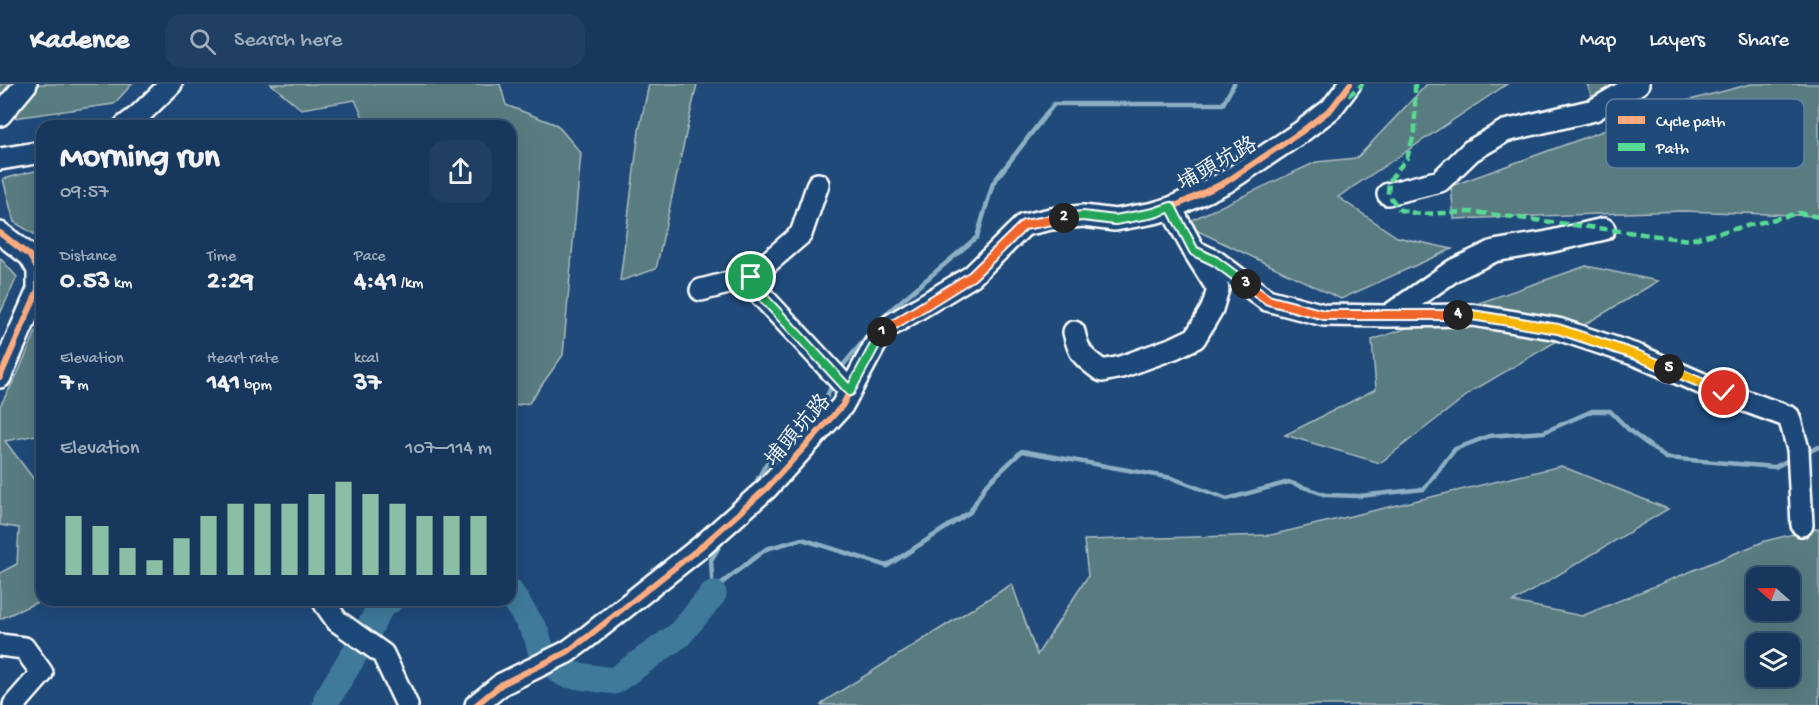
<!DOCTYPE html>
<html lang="en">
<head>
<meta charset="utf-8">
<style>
	body { margin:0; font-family:"Gochi Hand","LXGW WenKai TC",sans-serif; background:#203f62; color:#f1f3f6; height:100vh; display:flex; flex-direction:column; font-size:22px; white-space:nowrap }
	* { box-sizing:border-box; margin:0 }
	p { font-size:20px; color:#9eacbb }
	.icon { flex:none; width:33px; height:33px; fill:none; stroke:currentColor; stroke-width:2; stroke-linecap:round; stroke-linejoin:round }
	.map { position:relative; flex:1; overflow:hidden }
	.drawer { position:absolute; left:36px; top:36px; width:480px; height:486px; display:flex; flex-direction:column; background:#17385c; border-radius:18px; box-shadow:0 6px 24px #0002,0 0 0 2px #365272 }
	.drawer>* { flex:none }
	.needle { width:39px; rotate:290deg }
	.tools { position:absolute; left:1746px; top:483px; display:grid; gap:12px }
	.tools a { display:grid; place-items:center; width:54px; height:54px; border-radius:12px; background:#17385c; box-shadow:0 6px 24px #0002,0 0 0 2px #365272; font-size:30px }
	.pin { position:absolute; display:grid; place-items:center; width:51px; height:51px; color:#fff; margin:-26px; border:3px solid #fff; border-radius:50%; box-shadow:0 2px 6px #0007 }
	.km { position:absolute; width:30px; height:30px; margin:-15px; border-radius:50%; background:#222; color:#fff; font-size:16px; line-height:30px; text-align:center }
	.round { display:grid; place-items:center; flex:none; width:63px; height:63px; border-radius:18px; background:#203f62 }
	.head { display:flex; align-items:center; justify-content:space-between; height:102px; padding:0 24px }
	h1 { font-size:33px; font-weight:700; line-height:45px }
	.metrics { display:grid; grid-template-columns:repeat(3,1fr); gap:9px; height:102px; padding:6px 24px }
	.metrics div { display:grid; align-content:center }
	.metrics b { font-size:26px; font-weight:700 }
	.metrics small { font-size:16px; font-weight:400 }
	.metrics p { font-size:16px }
	.chart { height:168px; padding:12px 24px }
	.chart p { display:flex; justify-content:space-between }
	.chart svg { width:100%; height:108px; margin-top:6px; stroke:#8abfa5; stroke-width:6 }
	header { display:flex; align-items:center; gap:36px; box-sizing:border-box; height:84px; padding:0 30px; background:#17385c; border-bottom:2px solid #365272 }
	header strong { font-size:28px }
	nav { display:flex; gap:33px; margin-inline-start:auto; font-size:21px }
	.search { width:420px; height:54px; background:#203f62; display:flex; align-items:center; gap:15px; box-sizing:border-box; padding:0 21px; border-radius:18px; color:#9eacbb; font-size:22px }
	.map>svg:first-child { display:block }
	.green { fill:#597b80; stroke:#acbdc0; stroke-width:1.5; fill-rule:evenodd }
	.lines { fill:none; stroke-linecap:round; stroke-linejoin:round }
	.stream { stroke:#8dafc3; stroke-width:4.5 }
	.river { stroke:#417a9b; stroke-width:27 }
	.minor-casing { stroke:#fff; stroke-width:26 }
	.minor { stroke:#1f4a7a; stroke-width:21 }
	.quiet { stroke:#5adb95; stroke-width:4.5; stroke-dasharray:9 4.5; stroke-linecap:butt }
	.cycleway-casing { stroke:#1f4a7a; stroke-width:10 }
	.cycleway { stroke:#ffac80; stroke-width:6 }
	.split-1-casing { stroke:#fff; stroke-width:12 }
	.split-2-casing { stroke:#fff; stroke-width:12 }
	.split-3-casing { stroke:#fff; stroke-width:12 }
	.split-4-casing { stroke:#fff; stroke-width:12 }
	.split-5-casing { stroke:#fff; stroke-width:12 }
	.split-6-casing { stroke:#fff; stroke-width:12 }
	.split-1 { stroke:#22a559; stroke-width:8 }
	.split-2 { stroke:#f0652b; stroke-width:8 }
	.split-3 { stroke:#22a559; stroke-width:8 }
	.split-4 { stroke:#f0652b; stroke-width:8 }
	.split-5 { stroke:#f5b400; stroke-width:8 }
	.split-6 { stroke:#f5b400; stroke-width:8 }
	.labels { text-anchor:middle; stroke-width:6; stroke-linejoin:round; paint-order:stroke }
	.street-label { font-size:22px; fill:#fff; stroke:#1f4a7a }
	.key { fill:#1f4a7a; stroke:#6280a2; stroke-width:1.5 }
	.key-label { font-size:16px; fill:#fff }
</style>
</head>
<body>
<header>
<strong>Kadence</strong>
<div class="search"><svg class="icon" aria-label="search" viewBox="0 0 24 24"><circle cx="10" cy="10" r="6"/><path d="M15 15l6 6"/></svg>Search here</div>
<nav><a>Map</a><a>Layers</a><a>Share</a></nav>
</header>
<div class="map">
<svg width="1819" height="621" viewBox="0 0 1819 621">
	<rect width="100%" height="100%" fill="#1f4a7a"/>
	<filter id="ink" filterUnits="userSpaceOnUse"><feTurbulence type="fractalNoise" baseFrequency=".0167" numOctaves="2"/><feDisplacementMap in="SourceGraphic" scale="12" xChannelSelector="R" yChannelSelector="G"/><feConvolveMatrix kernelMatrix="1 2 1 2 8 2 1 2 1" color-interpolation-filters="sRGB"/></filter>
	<g filter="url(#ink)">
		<path class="green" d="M0,0h132l-18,20 -114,16z
			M271,0h229l6,21 51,20 24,28 -18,202 -34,48 -19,3v-280h-143l-12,-26 -54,9z
			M649,0h48l-41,185 -36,12 19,-150z
			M1427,0h80l-169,113 59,40 55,12 -111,50 -158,-75 133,-62 41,-4z
			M1587,0h29l-23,15z
			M1751,0h68v132l-136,-5 -229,8 -3,-33 235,-85z
			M42,85v70l-28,-17 -11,-43z
			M0,174l17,19 -17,37z
			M1586,182l72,15 -184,109 -94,73 -95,-28 91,-46 -4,-49z
			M42,234v43l-3,15 3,5v53l-37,7 34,45 3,-3v115l-2,3 -40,18v-46l17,-9 2,-36 -19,-3v-119l17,-31z
			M1561,382l107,43 -155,93 69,14 183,-75 54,-13v177h-998l5,-5 186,-116 25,71 51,-79 -4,-36 187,-5zM1756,494h34v32h-34zM1756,560h34v32h-34z"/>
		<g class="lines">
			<path class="stream" d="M879,238l9,-10 89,-75 16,-54 61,-79h169l11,-20
				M839,286l33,-39
				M815,338l18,-39
				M1810,367l9,-4
				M751,407l15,-27 39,-32
				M713,510l10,-12 43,-33 36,-10 85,27 83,-54 16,-27 36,-34 150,27 55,21 62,-17 37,13 33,1 65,-7 31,-40 34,-13 55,-4 48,-21h18l20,20 36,27 109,9 12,-6
				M713,510l-2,-34 12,-20"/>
			<path class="river" d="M510,508l26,41 8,27
				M558,585l7,5 49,7 65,-46 34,-41
				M326,621l1,-6 37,-61 18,-34 8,-4"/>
			<defs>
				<path id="minor" d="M0,31l26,-31
					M125,42l12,-9 34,-33
					M0,75l42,-7
					M818,100l-17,50 -50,43 9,17 90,97
					M1388,110l52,-13 31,-30 34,-20 89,-21 44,-26
					M0,149l30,23 8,14v20l-38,87
					M1194,167l21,10 52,39 57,15 64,1 66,-46 40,-19 54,-9 56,-13
					M701,206l50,-13
					M1388,232l84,-1 86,14 81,27 84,37 66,24 9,32 4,76
					M1074,248c5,23 10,26 28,39l19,-4 53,-19 21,-10 17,-29 6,-20 -24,-38 -23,-43
					M327,516l-2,4 12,17 46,33 24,51
					M0,561l24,3 18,25 -28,32
					M476,621l26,-21 65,-32 19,-14 116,-92 65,-58 75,-82 41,-76 89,-54 52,-51 27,-6 32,-3 32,4 39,-7 17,-5 55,-26 75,-50 30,-23 19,-25"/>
			</defs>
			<use href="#minor" class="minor-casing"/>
			<use href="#minor" class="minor"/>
			<path class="quiet" d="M1415,0v47l-8,27 -18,23 -1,13 12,16 20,4 54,-2 215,28 110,-27 20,4
				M1348,12l15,-12"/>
			<defs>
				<path id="cycleway" d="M0,149l30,23 8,14v20l-38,87
					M476,621l26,-21 65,-32 19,-14 116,-92 65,-58 75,-82 41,-76 89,-54 52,-51 27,-6 32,-3 32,4 39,-7 17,-5 55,-26 75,-50 30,-23 19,-25"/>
			</defs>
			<use href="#cycleway" class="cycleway-casing"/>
			<use href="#cycleway" class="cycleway"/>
		</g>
	</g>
	<g class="lines" filter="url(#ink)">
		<defs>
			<path id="split-1" d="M751,193l9,17 90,97 32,-59"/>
			<path id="split-2" d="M882,248l90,-56 52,-51 40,-7"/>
			<path id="split-3" d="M1064,134l19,-2 32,4 39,-7 17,-6 23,44 21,10 31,23"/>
			<path id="split-4" d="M1246,200l22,16 56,15h134"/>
			<path id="split-5" d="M1458,231h14l86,14 81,27 30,13"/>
			<path id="split-6" d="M1669,285l55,24"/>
		</defs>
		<use href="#split-1" class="split-1-casing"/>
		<use href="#split-2" class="split-2-casing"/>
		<use href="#split-3" class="split-3-casing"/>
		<use href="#split-4" class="split-4-casing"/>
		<use href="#split-5" class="split-5-casing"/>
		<use href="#split-6" class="split-6-casing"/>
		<use href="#split-1" class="split-1"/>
		<use href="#split-2" class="split-2"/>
		<use href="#split-3" class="split-3"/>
		<use href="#split-4" class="split-4"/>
		<use href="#split-5" class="split-5"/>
		<use href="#split-6" class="split-6"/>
	</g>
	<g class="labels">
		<g class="street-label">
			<text transform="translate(1216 78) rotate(-29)" y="8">埔頭坑路</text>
			<text transform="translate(796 345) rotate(-49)" y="8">埔頭坑路</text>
		</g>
	</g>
	<rect x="1606" y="15" width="198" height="69" rx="9" class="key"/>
	<rect x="1618" y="32" width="27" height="8" fill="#ffac80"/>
	<rect x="1618" y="59" width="27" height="8" fill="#5adb95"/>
	<g class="key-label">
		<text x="1656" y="42">Cycle path</text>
		<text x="1656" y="69">Path</text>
	</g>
</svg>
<div class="tools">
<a><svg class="needle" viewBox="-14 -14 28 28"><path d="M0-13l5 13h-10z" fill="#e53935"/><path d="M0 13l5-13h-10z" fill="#9eacbb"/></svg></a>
<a><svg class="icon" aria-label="layers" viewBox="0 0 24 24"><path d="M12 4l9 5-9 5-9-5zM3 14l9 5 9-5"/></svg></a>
</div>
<div class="pin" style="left:751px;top:193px;background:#1e9e55"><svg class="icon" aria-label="arrive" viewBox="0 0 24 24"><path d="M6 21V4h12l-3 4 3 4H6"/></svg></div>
<div class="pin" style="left:1724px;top:309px;background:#d93025"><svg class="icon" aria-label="check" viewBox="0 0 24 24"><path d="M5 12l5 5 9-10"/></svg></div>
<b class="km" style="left:882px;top:248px">1</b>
<b class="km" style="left:1064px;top:134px">2</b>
<b class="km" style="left:1246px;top:200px">3</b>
<b class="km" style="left:1458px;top:231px">4</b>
<b class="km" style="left:1669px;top:285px">5</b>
<section class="drawer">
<div class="head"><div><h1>Morning run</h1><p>09:57</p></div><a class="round"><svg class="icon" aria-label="share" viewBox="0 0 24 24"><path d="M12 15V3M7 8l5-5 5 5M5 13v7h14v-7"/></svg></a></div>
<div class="metrics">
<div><p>Distance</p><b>0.53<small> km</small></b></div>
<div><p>Time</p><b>2:29</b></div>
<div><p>Pace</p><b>4:41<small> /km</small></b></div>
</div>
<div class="metrics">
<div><p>Elevation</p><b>7<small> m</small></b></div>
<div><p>Heart rate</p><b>141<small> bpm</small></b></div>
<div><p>kcal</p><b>37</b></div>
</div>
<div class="chart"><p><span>Elevation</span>107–114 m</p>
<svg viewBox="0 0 160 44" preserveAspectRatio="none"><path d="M5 44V20M15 44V24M25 44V33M35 44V38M45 44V29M55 44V20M65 44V15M75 44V15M85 44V15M95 44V11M105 44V6M115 44V11M125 44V15M135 44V20M145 44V20M155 44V20"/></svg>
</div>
</section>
</div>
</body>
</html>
